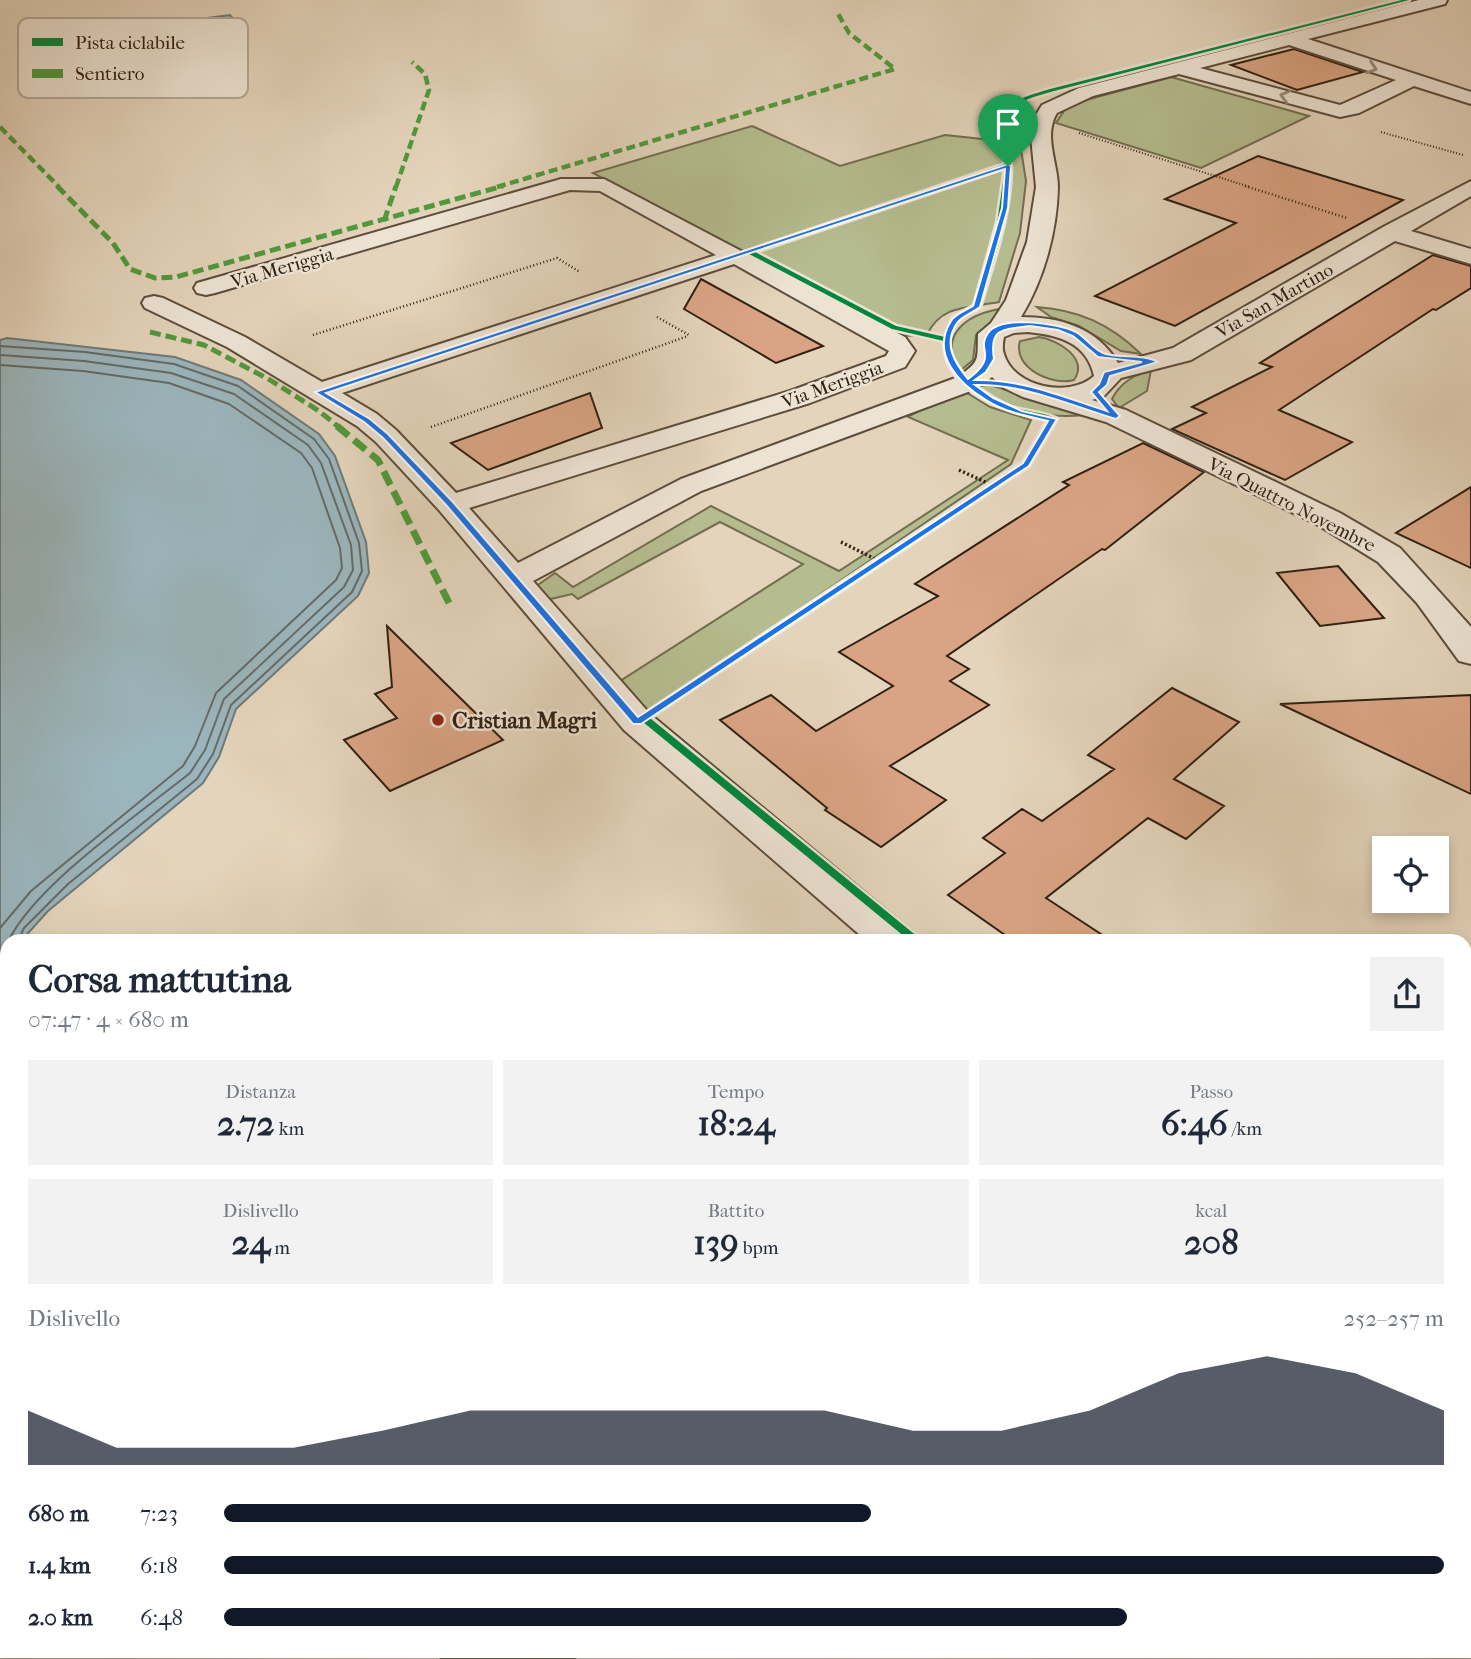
<!DOCTYPE html>
<html lang="it">
<head>
<meta charset="utf-8">
<style>
	body { margin:0; font-family:"IM FELL French Canon",serif; background:#f2f2f3; color:#1f2937; height:100vh; display:flex; flex-direction:column; font-size:26px; white-space:nowrap }
	* { box-sizing:border-box; margin:0 }
	p { font-size:23px; color:#747a83 }
	.icon { flex:none; width:38px; height:38px; fill:none; stroke:currentColor; stroke-width:2; stroke-linecap:round; stroke-linejoin:round }
	.map { position:relative; flex:1; overflow:hidden }
	.drawer { position:absolute; left:0px; top:934px; width:1472px; height:724px; display:flex; flex-direction:column; background:#fff; border-radius:21px 21px 0 0; box-shadow:0 4px 10px #0003 }
	.drawer>* { flex:none }
	.tools { position:absolute; left:1372px; top:836px; display:grid; gap:14px }
	.tools a { display:grid; place-items:center; width:77px; height:77px; border-radius:0px; background:#fff; box-shadow:0 4px 10px #0003; font-size:35px }
	.pin { position:absolute; display:grid; place-items:center; width:60px; height:60px; color:#fff; margin:-72px -30px; border-radius:50% 50% 50% 0; rotate:-45deg; box-shadow:0 0 7px #0007 }
	.pin .icon { rotate:45deg }
	.round { display:grid; place-items:center; flex:none; width:74px; height:74px; border-radius:0px; background:#f2f2f3 }
	.head { display:flex; align-items:center; justify-content:space-between; height:119px; padding:0 28px }
	h1 { font-size:38px; font-weight:700; line-height:52px }
	.stats { display:grid; grid-template-columns:repeat(3,1fr); gap:10px; height:119px; padding:7px 28px }
	.stats div { display:grid; align-content:center; border-radius:0px; background:#f2f2f3; text-align:center }
	.stats b { font-size:35px; font-weight:700 }
	.stats small { font-size:19px; font-weight:400 }
	.stats p { font-size:19px }
	.chart { height:196px; padding:14px 28px }
	.chart p { display:flex; justify-content:space-between }
	.chart svg { width:100%; height:126px; margin-top:7px; fill:#111827; opacity:.7 }
	ul { padding:0 28px; list-style:none; font-size:23px }
	li { display:grid; grid-template-columns:112px 84px 1fr; align-items:center; height:52px }
	li i { height:18px; border-radius:9px; background:#111827 }
	.map>svg:first-child { display:block }
	.green { fill:#b5bc8f; stroke:#726e50; stroke-width:2 }
	.water { fill:#9bb5bc; stroke:#707978; stroke-width:2 }
	.lines { fill:none; stroke-linecap:round; stroke-linejoin:round }
	.shore { stroke:#656a67; stroke-width:2 }
	.building { fill:#daa484; stroke:#2f2012; stroke-width:2 }
	.minor-casing { stroke:#5c4d3c; stroke-width:4 }
	.path-far2 { stroke:#2f2012; stroke-width:2; stroke-dasharray:1 2; stroke-linecap:butt }
	.path-far1 { stroke:#2f2012; stroke-width:2.5; stroke-dasharray:1 2.5; stroke-linecap:butt }
	.path { stroke:#2f2012; stroke-width:3.5; stroke-dasharray:2 2.5; stroke-linecap:butt }
	.minor { fill:#ede3d3; fill-rule:evenodd }
	.quiet-far2 { stroke:#509a3c; stroke-width:4.5; stroke-dasharray:9 4.5; stroke-linecap:butt }
	.quiet-far1 { stroke:#509a3c; stroke-width:5; stroke-dasharray:11 5; stroke-linecap:butt }
	.quiet { stroke:#509a3c; stroke-width:7; stroke-dasharray:15 7; stroke-linecap:butt }
	.cycleway-casing { stroke:#ede3d3; stroke-width:5 }
	.cycleway { fill:#00873e; fill-rule:evenodd }
	.oneway { stroke:#988b7c }
	.route { fill:#1a73e8; stroke:#fff; stroke-width:2; fill-rule:evenodd }
	.poi-dot { fill:#8f2418; stroke:#ede3d3; stroke-width:2.5 }
	.labels { text-anchor:middle; stroke-width:5; stroke-linejoin:round; paint-order:stroke }
	.far-street-label { font-size:19px; fill:#2f2012; stroke:#ede3d3 }
	.poi-label { font-size:23px; font-weight:bold; fill:#2f2012; stroke:#ede3d3; text-anchor:start }
	.key { fill:#ede3d3; stroke:#b4a899; stroke-width:2 }
	.key-label { font-size:19px; fill:#2f2012 }
</style>
</head>
<body>
<div class="map">
<svg width="1471" height="1659" viewBox="0 0 1471 1659">
	<rect width="100%" height="100%" fill="#e4d4bb"/>
	<filter id="stains"><feTurbulence type="fractalNoise" baseFrequency=".00286" numOctaves="4"/><feColorMatrix values="0 0 0 0 .2 0 0 0 0 .09 0 0 0 0 .02 0 0 0 .5 -.17"/></filter>
	<radialGradient id="worn" r=".72"><stop offset=".6" stop-color="#630" stop-opacity="0"/><stop offset="1" stop-color="#630" stop-opacity=".3"/></radialGradient>
	<path class="green" d="M1171,77l138,39 -108,52 -145,-45 10,-15 20,-8z
		M752,126l88,40 105,-31 75,8 6,38 -6,52 -21,69c-29,6 -58,2 -72,33l-28,1 -306,-163z
		M1037,307c42,3 73,17 104,47l-20,-3 -42,-25 -28,-9z
		M999,309v8l-23,18 -3,25 -13,11c-23,-35 6,-56 39,-62z
		M1039,337c19,3 50,21 35,43 -22,6 -62,-12 -54,-39z
		M1151,370l-4,21 -28,17 -7,-9c8,-16 21,-24 39,-29z
		M990,385l69,20 24,10c-37,5 -77,-8 -106,-29z
		M964,391l26,16 41,13 -20,44 -365,250 -29,-31 186,-119 -83,-42 -142,77 -6,-5 -30,7 -7,-14 20,-14 18,14 138,-81 128,65 169,-111 -100,-43 36,-20z
		M437,1652h145l-8,7h-133z"/>
	<path class="water" d="M230,15l5,6 -79,10 -4,-6z
		M7,338l168,19 66,23 78,54 16,22 31,86 3,31 -11,23 -122,113 -17,48 -16,26 -155,128 -27,30 -14,1v36l-7,18v-656z"/>
	<g class="lines">
		<path class="shore" d="M0,346l85,6 89,12 64,22 76,53 15,20 30,84 3,28 -10,21 -121,113 -18,49 -16,25 -129,105 -44,44 -7,14
			M0,355l84,6 87,12 63,21 74,51 13,18 30,82 2,25 -9,17 -120,112 -19,51 -15,23c-51,41 -156,113 -182,169
			M0,365l83,6 86,12 60,21 72,49 11,15 28,80 2,20 -6,12 -120,113 -21,53 -12,20 -152,125 -31,37"/>
	</g>
	<path class="building" d="M1294,49l69,23 -66,18 -66,-25z
		M1258,156l145,44 -228,126 -80,-30 141,-73 -71,-24z
		M1433,255l38,11v22l-35,22 -3,-1 -154,101 73,32 -67,38 -113,-51 34,-16 -14,-6 80,-40 -12,-4z
		M701,279l122,67 -47,17 -92,-54z
		M590,393l12,35 -114,42 -37,-27z
		M1143,443l61,29 -99,78 -3,-1 -155,107 22,13 -19,12 39,24 -99,61 56,34 -65,47 -56,-37 2,-2 -107,-88 51,-25 45,36 77,-45 -54,-34 99,-56 -23,-12 154,-99 -6,-3z
		M1471,487v81l-75,-35z
		M1338,566l46,52 -64,8 -43,-53z
		M387,626l116,114 -113,51 -46,-51 53,-22 -22,-24 17,-7z
		M1172,688l67,34 -65,57 50,27 -38,33 -38,-21 -102,80 67,44h-98l-67,-47 57,-42 -22,-15 39,-29 20,12 72,-52 -26,-14z
		M1471,695v99l-191,-90z"/>
	<g class="lines">
		<defs>
			<path id="minor" d="M1419,0h28l-2,4 -137,35 163,53v12l-57,-18 -55,27 -19,4 -161,-43 -86,22 -36,17c-14,23 1,50 1,74 -1,45 -14,92 -37,130 40,0 76,11 97,46l55,-15 210,-121 88,-46v15l-60,35 60,18v15l-76,-23 -204,119 -70,18 -17,18 -12,4 34,10 214,103 60,35 71,79v37l-12,-3 -42,-58 -39,-41 -60,-37 -212,-103 -83,-25 -19,-9 -12,-11 -16,12 -275,102 -168,90 117,133 261,217 5,11h-48l-244,-212 -185,-220 -63,-68 -19,-16 -130,-79 -82,-39 -3,-5 3,-5 9,-2 9,2 82,39 77,45 394,-127 -116,-64 -30,-1 -355,103 -9,2 -9,-2 -3,-5 3,-5 364,-104h43l301,158 10,14 -10,16 -95,36 -341,105 49,55 163,-84 277,-102c23,-17 19,-16 20,-43l13,-11 15,-23 21,-58 9,-55 -5,-50 3,-19 8,-13 37,-17zM1289,45l107,35 -56,25 -140,-37zM734,264l155,87 -3,5 -96,35 -334,102 -60,-63 -19,-16 -35,-21zM1028,332c31,3 59,11 66,44 -24,22 -80,12 -90,-22 -2,-5 -1,-12 0,-17l10,-4z
				M1465,1407l6,2v56l-6,-2z"/>
		</defs>
		<use href="#minor" class="minor-casing"/>
		<path class="path-far2" d="M1381,132l82,23
			M1079,133l171,54
			M944,187l63,-21"/>
		<path class="path-far1" d="M1245,186l102,32
			M780,242l169,-56
			M657,317l32,18
			M313,335l244,-77 23,14
			M431,427l257,-91"/>
		<path class="path" d="M959,470l35,16
			M841,542l38,19"/>
		<use href="#minor" class="minor"/>
		<path class="quiet-far2" d="M0,127l59,60
			M396,187l33,-97 -4,-16 -13,-12
			M497,187l398,-118 -46,-36 -12,-21"/>
		<path class="quiet-far1" d="M57,186l56,57 17,26 25,9 21,-1 327,-91
			M384,221l12,-35
			M150,332l54,13 66,35 49,31 21,17"/>
		<path class="quiet" d="M337,426l41,34 73,147"/>
		<defs>
			<path id="cycleway" d="M1402,0h7l-355,91c-22,7 -47,10 -50,36 1,15 7,29 7,43 -1,46 -18,93 -31,137 -6,5 -17,7 -23,14 -27,36 24,74 53,85 15,6 34,6 47,13l-28,47 -379,252 274,224h-13l-268,-220 -6,3 -5,-3 391,-260 25,-42c-39,-7 -105,-28 -104,-79l-52,-12 -143,-75 -13,4 -3,-2 272,-92c-2,-11 -6,-22 -6,-33 -1,-30 29,-35 51,-42zM1005,168l-8,55 -23,83 -21,11 -8,20 -49,-11 -141,-74z"/>
		</defs>
		<use href="#cycleway" class="cycleway-casing"/>
		<use href="#cycleway" class="cycleway"/>
	</g>
	<defs><path id="oneway-chevron" d="M-2-3.5L2.5 0L-2 3.5" fill="none" stroke-width="1.6" stroke-linecap="round" stroke-linejoin="round" transform="scale(1.75)"/></defs>
	<g class="oneway">
		<use href="#oneway-chevron" transform="translate(1372 68) rotate(18)"/>
		<use href="#oneway-chevron" transform="translate(1285 96) rotate(-165)"/>
	</g>
	<path class="route" d="M1008,164l3,2 -3,42 -28,99c-6,5 -18,9 -23,16 -14,21 -3,39 11,56 32,-24 7,-28 20,-46 13,-18 70,-10 88,-1 10,5 18,19 30,22 16,4 38,0 52,8l-48,14 -3,9 -8,7 21,24 -4,3c-47,-14 -91,-35 -141,-34l18,13 29,13 35,8 -28,47 -388,258h-8l-187,-219 -63,-67 -19,-16 -49,-30zM1005,169l-3,39 -29,98c-6,4 -18,8 -22,15 -21,33 8,63 35,79 19,12 40,16 62,21l-25,42 -385,254 -185,-215 -65,-68 -18,-15 -44,-26zM1030,326l28,4 15,6 25,21 44,5 -38,10 -5,12 -8,8 16,19c-44,-14 -85,-32 -132,-31l11,-8 8,-13c-5,-32 9,-29 36,-33z"/>
	<circle class="poi-dot" cx="438" cy="720" r="7"/>
	<g class="labels">
		<g class="far-street-label">
			<text transform="translate(282 267) rotate(-16)" y="7">Via Meriggia</text>
			<text transform="translate(1274 300) rotate(-30)" y="7">Via San Martino</text>
			<text transform="translate(832 384) rotate(-20)" y="7">Via Meriggia</text>
			<text transform="translate(1292 504) rotate(27)" y="7">Via Quattro Novembre</text>
		</g>
		<g class="poi-label">
			<text x="452" y="728">Cristian Magri</text>
		</g>
	</g>
	<rect x="18" y="18" width="230" height="80" rx="10" class="key"/>
	<rect x="32" y="38" width="31" height="8" fill="#00873e"/>
	<rect x="32" y="69" width="31" height="9" fill="#509a3c"/>
	<g class="key-label">
		<text x="75" y="49">Pista ciclabile</text>
		<text x="75" y="80">Sentiero</text>
	</g>
	<rect width="100%" height="100%" filter="url(#stains)"/>
	<rect width="100%" height="100%" fill="url(#worn)"/>
</svg>
<div class="tools">
<a><svg class="icon" aria-label="locate" viewBox="0 0 24 24"><circle cx="12" cy="12" r="6"/><path d="M12 2v4M12 18v4M2 12h4M18 12h4"/></svg></a>
</div>
<div class="pin" style="left:1008px;top:166px;background:#1e9e55"><svg class="icon" aria-label="arrive" viewBox="0 0 24 24"><path d="M6 21V4h12l-3 4 3 4H6"/></svg></div>
<section class="drawer">
<div class="head"><div><h1>Corsa mattutina</h1><p>07:47 · 4 × 680 m</p></div><a class="round"><svg class="icon" aria-label="share" viewBox="0 0 24 24"><path d="M12 15V3M7 8l5-5 5 5M5 13v7h14v-7"/></svg></a></div>
<div class="stats">
<div><p>Distanza</p><b>2.72<small> km</small></b></div>
<div><p>Tempo</p><b>18:24</b></div>
<div><p>Passo</p><b>6:46<small> /km</small></b></div>
</div>
<div class="stats">
<div><p>Dislivello</p><b>24<small> m</small></b></div>
<div><p>Battito</p><b>139<small> bpm</small></b></div>
<div><p>kcal</p><b>208</b></div>
</div>
<div class="chart"><p><span>Dislivello</span>252–257 m</p>
<svg viewBox="0 0 160 44" preserveAspectRatio="none"><path d="M0 44V25L10 38L20 38L30 38L40 32L50 25L60 25L70 25L80 25L90 25L100 32L110 32L120 25L130 12L140 6L150 12L160 25V44z"/></svg>
</div>
<ul>
<li><b>680 m</b>7:23<i style="width:53%"></i></li>
<li><b>1.4 km</b>6:18<i style="width:100%"></i></li>
<li><b>2.0 km</b>6:48<i style="width:74%"></i></li>
</ul>
</section>
</div>
</body>
</html>
